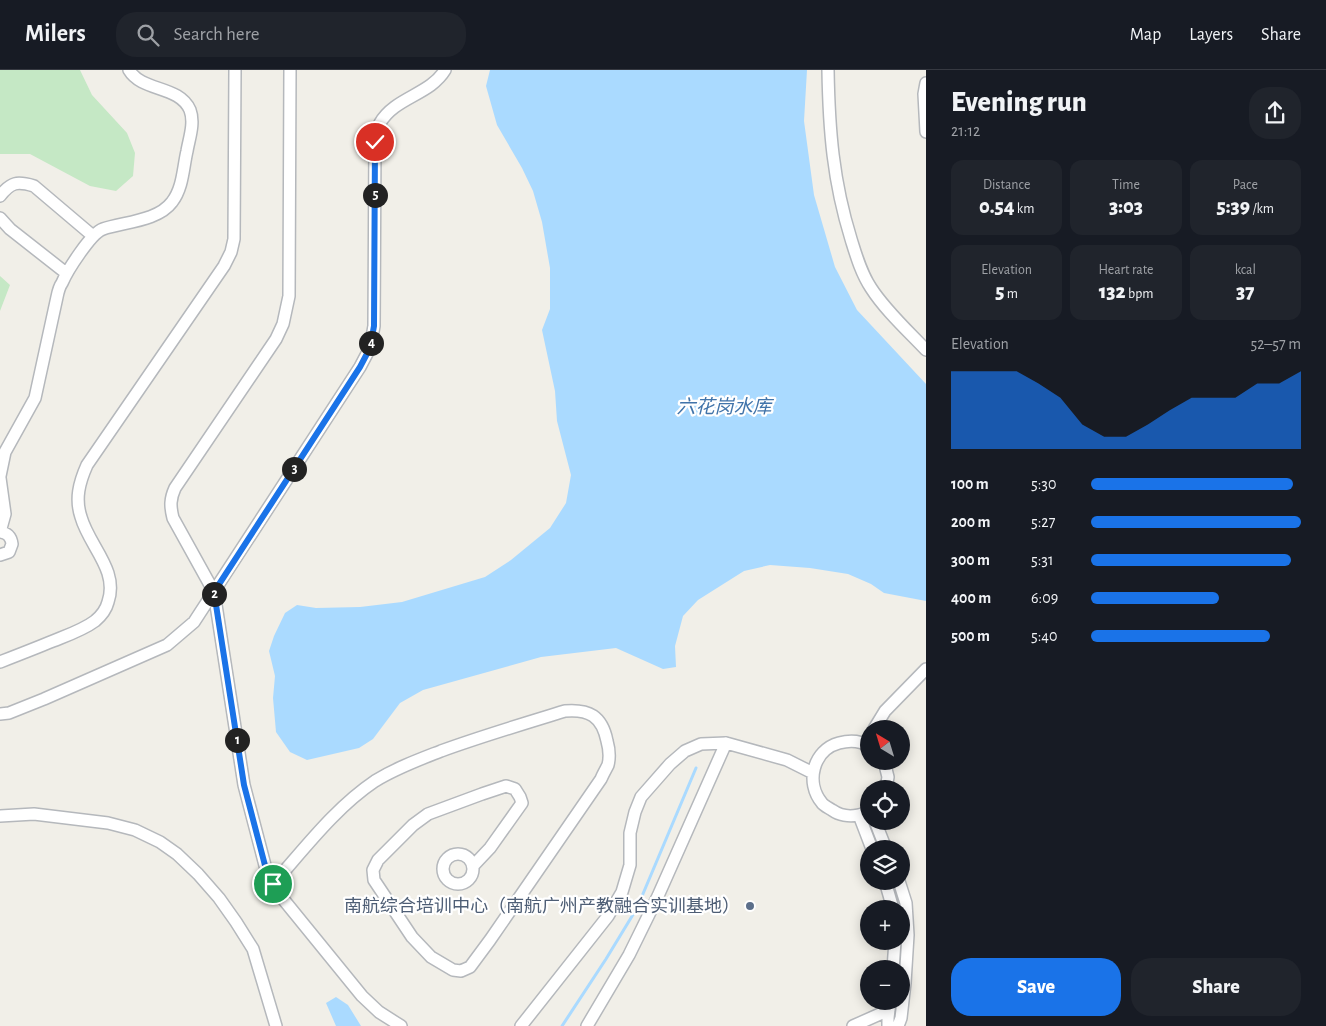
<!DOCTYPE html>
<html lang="en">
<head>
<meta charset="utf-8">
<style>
	body { margin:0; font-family:"Alegreya Sans","Noto Sans SC",sans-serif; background:#20242c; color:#f1f3f6; height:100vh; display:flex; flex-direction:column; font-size:19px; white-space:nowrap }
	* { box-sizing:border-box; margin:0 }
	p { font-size:16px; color:#9ea1a6 }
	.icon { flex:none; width:28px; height:28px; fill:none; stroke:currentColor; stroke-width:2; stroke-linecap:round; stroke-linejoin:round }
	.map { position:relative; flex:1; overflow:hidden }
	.sheet { display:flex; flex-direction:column; background:#171b24; width:400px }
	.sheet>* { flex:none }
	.needle { width:32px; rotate:322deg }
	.fabs { position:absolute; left:860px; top:650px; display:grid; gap:10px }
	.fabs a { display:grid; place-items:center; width:50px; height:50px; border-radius:50%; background:#171b24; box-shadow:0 2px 12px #0003; font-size:25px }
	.pin { position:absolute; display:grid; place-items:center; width:42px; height:42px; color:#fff; margin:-21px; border:2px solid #fff; border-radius:50%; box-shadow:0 1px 5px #0007 }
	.km { position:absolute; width:25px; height:25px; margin:-12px; border-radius:50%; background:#222; color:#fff; font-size:14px; line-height:25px; text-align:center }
	.round { display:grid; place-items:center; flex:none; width:52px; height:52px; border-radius:20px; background:#20242c }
	.head { display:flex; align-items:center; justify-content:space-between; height:85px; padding:0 25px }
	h1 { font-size:28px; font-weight:800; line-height:38px }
	.figures { display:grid; grid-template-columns:repeat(3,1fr); gap:8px; height:85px; padding:5px 25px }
	.figures div { display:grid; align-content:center; border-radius:12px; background:#20242c; text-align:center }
	.figures b { font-size:21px; font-weight:800 }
	.figures small { font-size:14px; font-weight:400 }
	.figures p { font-size:14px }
	.chart { height:140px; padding:10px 25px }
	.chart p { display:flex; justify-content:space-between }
	.chart svg { width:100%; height:90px; margin-top:5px; fill:#1a73e8; opacity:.7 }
	.primary-button { display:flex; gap:10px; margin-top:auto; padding:10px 25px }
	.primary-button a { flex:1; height:58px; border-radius:20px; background:#1a73e8; color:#fff; font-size:20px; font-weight:800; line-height:58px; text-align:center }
	.primary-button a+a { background:#20242c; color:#f1f3f6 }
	ul { padding:0 25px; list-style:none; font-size:16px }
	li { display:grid; grid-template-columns:80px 60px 1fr; align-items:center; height:38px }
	li i { height:12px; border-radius:6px; background:#1a73e8 }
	header { display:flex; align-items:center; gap:30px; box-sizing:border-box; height:70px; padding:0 25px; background:#171b24; border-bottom:1px solid #363941 }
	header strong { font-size:24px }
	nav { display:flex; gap:28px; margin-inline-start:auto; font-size:18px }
	.search { width:350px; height:45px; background:#20242c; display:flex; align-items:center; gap:12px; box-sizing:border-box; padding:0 18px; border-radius:20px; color:#9ea1a6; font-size:19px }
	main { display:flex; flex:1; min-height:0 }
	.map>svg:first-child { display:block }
	.green { fill:#c5e8c5 }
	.water { fill:#aadaff }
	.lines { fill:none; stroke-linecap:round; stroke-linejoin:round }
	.stream { stroke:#aadaff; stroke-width:3 }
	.minor-casing { stroke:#b5b8bc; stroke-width:14 }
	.minor { stroke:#fff; stroke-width:11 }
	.route-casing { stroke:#fff; stroke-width:10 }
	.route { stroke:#1a73e8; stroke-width:6 }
	.service-dot { fill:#5c6f8a; stroke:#fff; stroke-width:2 }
	.labels { text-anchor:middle; stroke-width:4.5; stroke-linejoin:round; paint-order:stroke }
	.service-label { font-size:18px; fill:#4e5e75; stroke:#fff; text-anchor:end }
	.water-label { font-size:19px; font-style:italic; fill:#4174aa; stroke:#fff }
</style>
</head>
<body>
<header>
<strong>Milers</strong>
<div class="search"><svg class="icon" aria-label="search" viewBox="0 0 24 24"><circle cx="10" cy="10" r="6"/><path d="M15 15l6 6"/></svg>Search here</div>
<nav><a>Map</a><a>Layers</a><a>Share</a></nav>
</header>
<main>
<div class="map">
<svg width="926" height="956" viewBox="0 0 926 956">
	<rect width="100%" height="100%" fill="#f1efe8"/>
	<path class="green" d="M0,0h80l12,25 35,38 8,20 -2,23 -17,15 -26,-5 -60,-32h-30z
		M0,206l10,9 -10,26z"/>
	<path class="water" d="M490,0h317l-3,51 10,74 21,72 22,43 69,74v217l-42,-8 -13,-9 -23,-10 -38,-6 -40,-3 -26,6 -46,29 -15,16 -8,30 1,21 -13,2 -47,-21 -75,9 -118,33 -23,13 -27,36 -14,9 -52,12 -17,-8 -14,-20 -3,-34 2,-22 -6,-25 5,-15 11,-23 12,-8 19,3 44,-1 42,-5 83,-25 26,-17 39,-32 16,-25 5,-28 -14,-54 -2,-30 -13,-61 8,-21v-41l-8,-46 -9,-31 -11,-23 -25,-43 -11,-39z
		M336,927l12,8 13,21h-25l-10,-23z"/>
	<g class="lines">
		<path class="stream" d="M562,956l44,-67 31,-51 59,-140"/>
		<defs>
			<path id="minor" d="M290,0l-1,226 -6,28 -7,15 -101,149c-5,11 -5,18 -2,30l41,74 30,193 23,88 12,21 83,102 17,16 22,14
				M828,0c1,60 5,111 23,169 5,16 10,34 20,49 14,22 37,43 55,62
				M926,13l-2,11 2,38
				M0,126c11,-14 17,-15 34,-10l59,50
				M0,148l10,11 56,44
				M0,406l5,-24 30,-54 22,-101c1,-5 2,-10 5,-14 5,-12 29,-50 41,-54 21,-7 55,-8 69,-27 11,-14 11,-34 15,-51 2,-12 8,-28 3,-41 -11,-25 -48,-18 -61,-40
				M0,408l5,36 -5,18
				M0,462c8,1 11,5 12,12l-3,8 -9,3
				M0,592c18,-7 36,-14 53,-21 15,-6 30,-11 42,-20 6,-5 11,-11 13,-19 11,-32 -19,-56 -27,-85 -6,-18 -2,-34 6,-52l137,-199 7,-14 3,-13 1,-169
				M0,644l9,-1 35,-14 123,-54 27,-23 166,-255 10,-19 4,-22 1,-184c2,-6 2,-14 5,-19 15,-26 50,-28 65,-53
				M874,659l11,-18 41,-42
				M869,676c-10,-6 -19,-6 -30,-3 -26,7 -34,40 -17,60 2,3 7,5 10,7 7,5 17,7 26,5 4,0 7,-3 11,-4
				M884,691l4,16 -2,12
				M859,745l13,34
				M0,746l34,-2 74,9 27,7 25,12 17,12 21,20 21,24 17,24 17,27 23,77
				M875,751l11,28
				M443 799a15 15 0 1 1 30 0a15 15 0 1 1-30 0Z
				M885,811l8,28
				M273,814c32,-36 62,-76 102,-103 21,-13 43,-21 66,-30 41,-15 82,-27 124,-40 24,-2 37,5 42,30 2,7 3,16 1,24 -2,4 -5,9 -7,14l-111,161 -20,27 -9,4 -8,-1 -22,-13 -19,-20 -38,-57 -1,-10 5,-10 35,-35 15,-11 54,-20 24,-8 9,3 5,8 2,6 -32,45 -17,18
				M893,899l2,-28
				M521,956l87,-110 14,-24 8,-27v-32l5,-21 6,-15 29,-33 15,-13 16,-7 25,-1 61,17 26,13
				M587,956l42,-71 29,-59 68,-153
				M853,956l36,-16
				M888,956v-8l2,-17
				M898,956l3,-8 4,-35 3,-48 -2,-32 -7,-22"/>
		</defs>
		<use href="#minor" class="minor-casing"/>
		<use href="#minor" class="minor"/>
	</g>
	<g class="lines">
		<defs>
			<path id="route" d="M273,814l-6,-11 -23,-88 -30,-193 146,-225 10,-19 4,-22 1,-184"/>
		</defs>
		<use href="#route" class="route-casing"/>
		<use href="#route" class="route"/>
	</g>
	<circle class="service-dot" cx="750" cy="836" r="5"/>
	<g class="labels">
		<g class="service-label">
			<text x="740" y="842">南航综合培训中心（南航广州产教融合实训基地）</text>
		</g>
		<g class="water-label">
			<text x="724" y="343">六花岗水库</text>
		</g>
	</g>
</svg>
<div class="fabs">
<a><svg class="needle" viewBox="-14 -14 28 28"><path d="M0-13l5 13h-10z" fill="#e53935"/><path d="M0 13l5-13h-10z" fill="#9ea1a6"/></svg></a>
<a><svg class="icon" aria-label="locate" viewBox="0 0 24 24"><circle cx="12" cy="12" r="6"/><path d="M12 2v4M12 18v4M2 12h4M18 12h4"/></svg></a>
<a><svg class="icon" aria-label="layers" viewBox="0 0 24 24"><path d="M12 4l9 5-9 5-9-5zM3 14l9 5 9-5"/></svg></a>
<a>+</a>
<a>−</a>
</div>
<div class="pin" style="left:273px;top:814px;background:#1e9e55"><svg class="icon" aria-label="arrive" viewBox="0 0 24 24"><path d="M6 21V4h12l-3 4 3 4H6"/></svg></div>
<div class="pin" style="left:375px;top:72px;background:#d93025"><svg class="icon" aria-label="check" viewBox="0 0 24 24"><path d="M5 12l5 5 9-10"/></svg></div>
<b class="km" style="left:237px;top:670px">1</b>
<b class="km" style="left:214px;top:524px">2</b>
<b class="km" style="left:294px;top:399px">3</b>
<b class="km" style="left:371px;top:273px">4</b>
<b class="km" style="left:375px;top:125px">5</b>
</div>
<section class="sheet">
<div class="head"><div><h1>Evening run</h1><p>21:12</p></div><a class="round"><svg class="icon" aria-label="share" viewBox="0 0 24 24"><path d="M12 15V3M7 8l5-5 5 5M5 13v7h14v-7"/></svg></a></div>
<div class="figures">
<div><p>Distance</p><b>0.54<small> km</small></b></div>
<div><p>Time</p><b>3:03</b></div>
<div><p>Pace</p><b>5:39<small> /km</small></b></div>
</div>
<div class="figures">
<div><p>Elevation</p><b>5<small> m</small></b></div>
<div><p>Heart rate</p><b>132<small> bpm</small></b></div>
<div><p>kcal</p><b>37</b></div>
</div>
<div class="chart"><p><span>Elevation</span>52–57 m</p>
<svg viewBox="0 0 160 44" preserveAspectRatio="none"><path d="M0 44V6L10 6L20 6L30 6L40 12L50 19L60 32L70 38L80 38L90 32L100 25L110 19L120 19L130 19L140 12L150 12L160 6V44z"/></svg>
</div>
<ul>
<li><b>100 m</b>5:30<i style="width:96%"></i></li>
<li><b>200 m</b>5:27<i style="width:100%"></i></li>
<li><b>300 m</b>5:31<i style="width:95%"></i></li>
<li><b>400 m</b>6:09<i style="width:61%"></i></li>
<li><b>500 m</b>5:40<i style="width:85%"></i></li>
</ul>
<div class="primary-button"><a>Save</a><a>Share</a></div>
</section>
</main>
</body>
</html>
